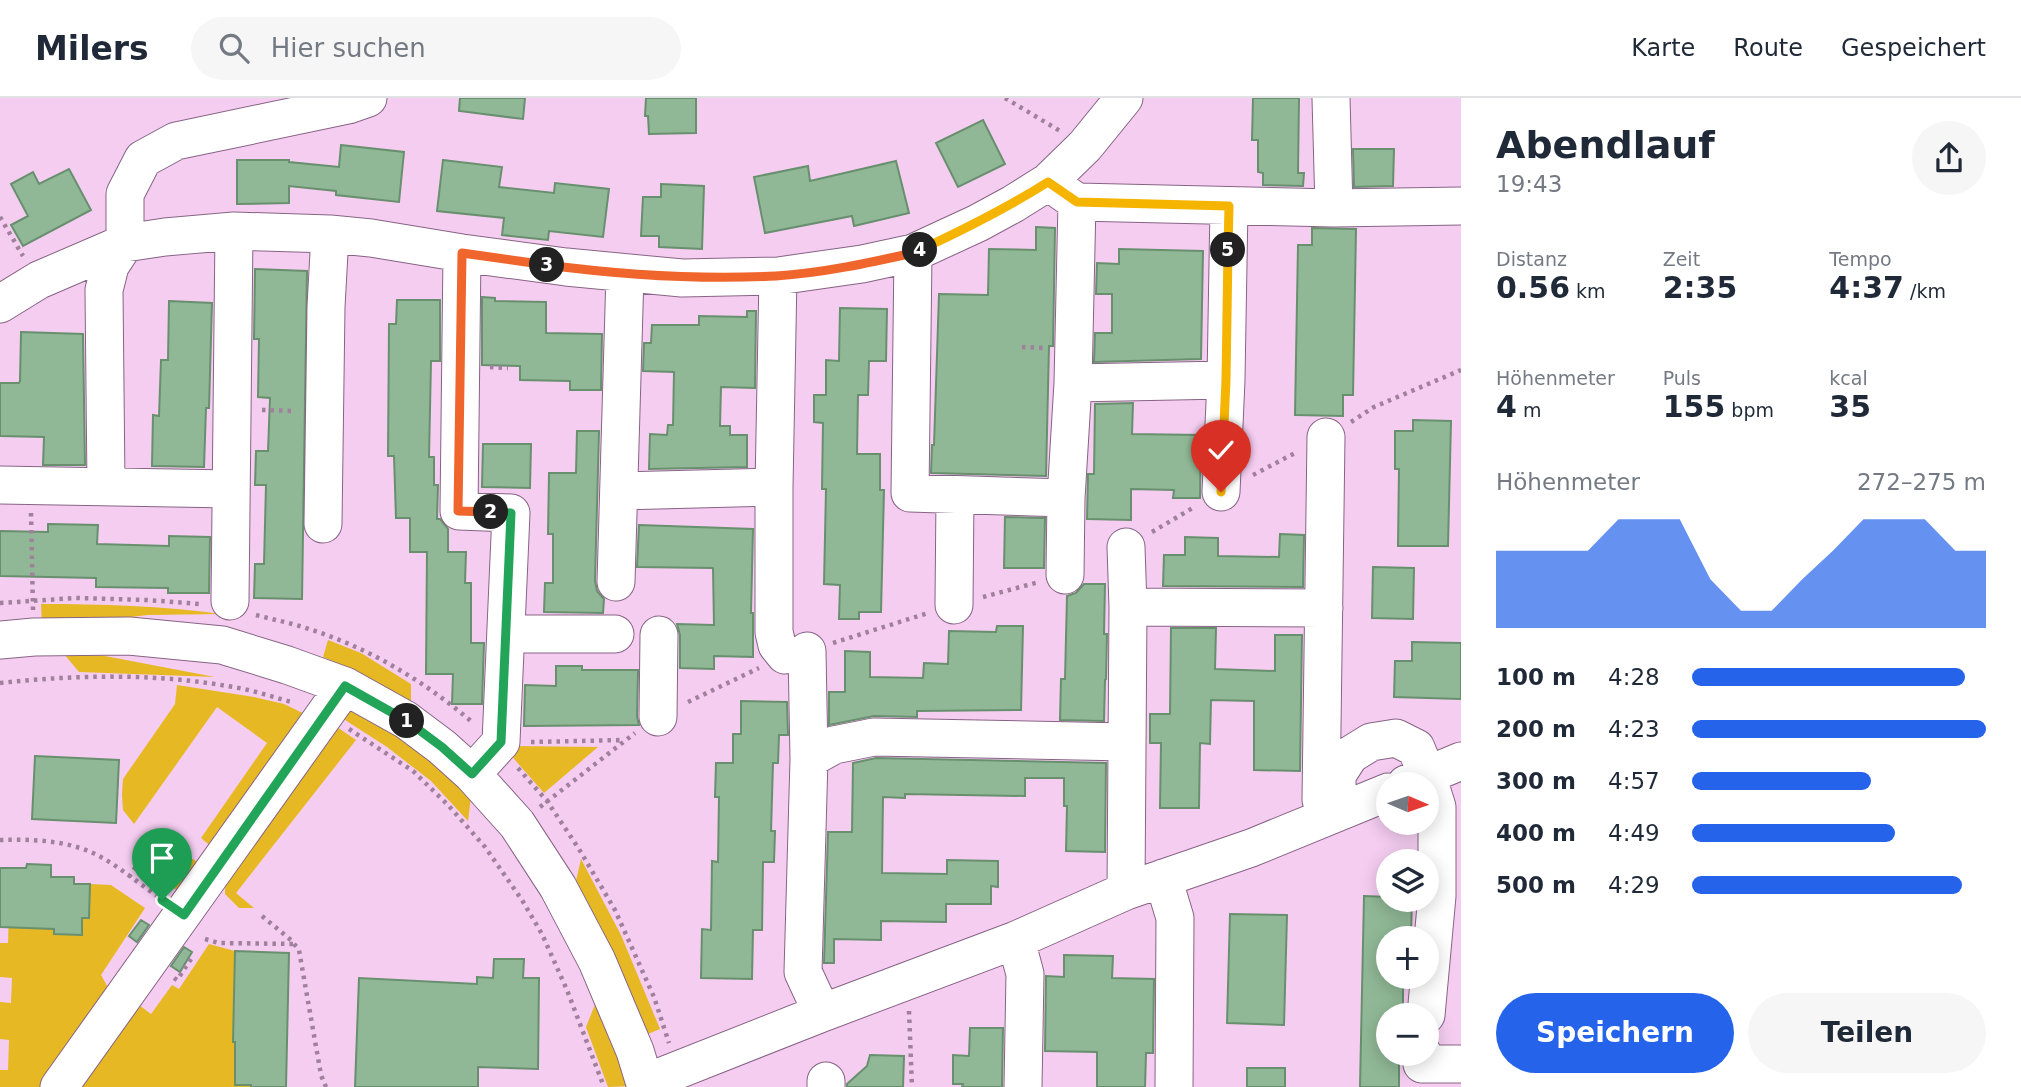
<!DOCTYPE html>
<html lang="de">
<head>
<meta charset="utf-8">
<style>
	body { margin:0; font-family:"DejaVu Sans",sans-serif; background:#f6f6f7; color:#1f2937; height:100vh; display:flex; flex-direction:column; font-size:26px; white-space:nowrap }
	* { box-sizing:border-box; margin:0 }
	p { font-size:23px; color:#747a83 }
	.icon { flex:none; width:38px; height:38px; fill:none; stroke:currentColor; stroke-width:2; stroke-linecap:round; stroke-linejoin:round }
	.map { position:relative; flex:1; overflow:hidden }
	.sheet { display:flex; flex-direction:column; background:#fff; width:560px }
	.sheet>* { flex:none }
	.needle { width:46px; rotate:92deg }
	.controls { position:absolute; left:1376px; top:674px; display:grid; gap:14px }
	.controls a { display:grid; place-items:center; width:63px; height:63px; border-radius:50%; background:#fff; box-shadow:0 4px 18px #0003; font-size:35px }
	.pin { position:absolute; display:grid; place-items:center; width:60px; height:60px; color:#fff; margin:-72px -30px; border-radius:50% 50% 50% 0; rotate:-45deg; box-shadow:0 0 7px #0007 }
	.pin .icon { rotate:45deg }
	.km { position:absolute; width:35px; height:35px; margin:-18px; border-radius:50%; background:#222; color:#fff; font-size:19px; line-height:35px; text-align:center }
	.round { display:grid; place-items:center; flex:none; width:74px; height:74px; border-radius:37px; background:#f6f6f7 }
	.overview { display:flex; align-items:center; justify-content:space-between; height:119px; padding:0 35px }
	h1 { font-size:38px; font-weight:800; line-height:52px }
	.metrics { display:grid; grid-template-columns:repeat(3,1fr); gap:10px; height:119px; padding:7px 35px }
	.metrics div { display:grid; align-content:center }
	.metrics b { font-size:30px; font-weight:800 }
	.metrics small { font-size:19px; font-weight:400 }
	.metrics p { font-size:19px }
	.chart { height:196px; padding:14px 35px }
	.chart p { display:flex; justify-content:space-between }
	.chart svg { width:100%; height:126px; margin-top:7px; fill:#2563eb; opacity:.7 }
	.button { display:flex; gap:14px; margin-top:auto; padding:14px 35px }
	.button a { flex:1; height:80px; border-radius:42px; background:#2563eb; color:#fff; font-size:28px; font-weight:800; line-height:80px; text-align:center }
	.button a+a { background:#f6f6f7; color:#1f2937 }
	ul { padding:0 35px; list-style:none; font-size:23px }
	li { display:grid; grid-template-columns:112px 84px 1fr; align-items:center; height:52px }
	li i { height:18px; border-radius:9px; background:#2563eb }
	header { display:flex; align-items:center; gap:42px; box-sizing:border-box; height:98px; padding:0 35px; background:#fff; border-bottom:2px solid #e0e1e3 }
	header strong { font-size:33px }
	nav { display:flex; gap:38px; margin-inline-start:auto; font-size:24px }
	.search { width:490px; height:63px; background:#f6f6f7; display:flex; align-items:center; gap:18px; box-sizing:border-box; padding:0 24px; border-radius:38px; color:#747a83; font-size:26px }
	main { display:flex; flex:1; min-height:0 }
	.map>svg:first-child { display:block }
	.green { fill:#e6b824 }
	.building { fill:#90b896; stroke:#688f6e; stroke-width:2 }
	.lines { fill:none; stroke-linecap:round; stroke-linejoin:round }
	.minor-casing { stroke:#876484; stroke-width:39 }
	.path { stroke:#9f819c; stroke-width:4.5; stroke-dasharray:3.5 5; stroke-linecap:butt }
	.minor { stroke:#fff; stroke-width:37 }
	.split-1-casing { stroke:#fff; stroke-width:14 }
	.split-2-casing { stroke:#fff; stroke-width:14 }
	.split-3-casing { stroke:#fff; stroke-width:14 }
	.split-4-casing { stroke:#fff; stroke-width:14 }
	.split-5-casing { stroke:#fff; stroke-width:14 }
	.split-6-casing { stroke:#fff; stroke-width:14 }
	.split-1 { stroke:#22a559; stroke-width:9 }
	.split-2 { stroke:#22a559; stroke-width:9 }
	.split-3 { stroke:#f0652b; stroke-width:9 }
	.split-4 { stroke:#f0652b; stroke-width:9 }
	.split-5 { stroke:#f5b400; stroke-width:9 }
	.split-6 { stroke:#f5b400; stroke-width:9 }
</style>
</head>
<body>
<header>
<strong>Milers</strong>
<div class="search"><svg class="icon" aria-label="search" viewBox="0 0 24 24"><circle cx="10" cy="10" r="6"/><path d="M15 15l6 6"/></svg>Hier suchen</div>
<nav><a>Karte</a><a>Route</a><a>Gespeichert</a></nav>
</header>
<main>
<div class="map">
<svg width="1461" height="989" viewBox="0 0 1461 989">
	<rect width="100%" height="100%" fill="#f5cdf1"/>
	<path class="green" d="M41,506c61,0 121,2 181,10l-74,1 -106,12z
		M328,542l33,13 50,31v20l-58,-34 -30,-13z
		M64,556l41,2 110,21 -136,-5z
		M177,587l77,12 30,7 25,12 -96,132 -12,-10 66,-95 -50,-36 -83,117 -11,-14 -1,-15 1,-16 52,-75z
		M350,612l49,23 72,64 -3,24 -37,-40 -44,-34 -45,-29z
		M337,629l19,13 -120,153 18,15h-15l-14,-14v-10z
		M514,648l84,1 -54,46 -36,-41z
		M188,758l14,9 -20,29 -14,-10z
		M581,761l40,76 39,94 -17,7 -68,-151z
		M90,786l21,1 34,23 -44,67 9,16 -68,96h-42v-17h8l1,-30 -9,-1v-37l11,1 1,-25 -12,-1v-34h8l1,-33 45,19v5l27,1 1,-17h7z
		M209,846l26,7 9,91 -9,20v22l16,1v2h-173l61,-82 12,9 21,-29 7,4z
		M596,904l36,84 -24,1 -22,-60z"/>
	<path class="building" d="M460,0h65l-2,21 -64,-8z
		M646,0h50v35l-47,1 -1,-18h-3z
		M1253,0h46l-1,75h6l-1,13 -40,-1v-12l-5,-1v-32h-6z
		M983,22l22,44 -47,23 -22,-44z
		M341,47l63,7 -5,50 -63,-7v-4l-47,-5v17l-52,1v-44h52v2l50,5z
		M1353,51h41l-1,37 -39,1z
		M443,62l59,7 -3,20 55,6 1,-10 54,6 -6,48 -54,-6 -1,9 -46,-5 2,-17 -67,-7z
		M896,63l13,52 -55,13 -2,-10 -87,17 -11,-56 54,-11 2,15z
		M69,71l22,41 -68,36 -12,-21 17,-9 -17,-32 22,-12 6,12z
		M661,86l43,2 -2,63 -43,-2v-11h-18l2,-39h18z
		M1036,129l19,1 -2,118h-4l-3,130 -115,-3 1,-28h2l5,-151 49,1 1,-46 47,1z
		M1312,130l44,1 -3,166h-10v21l-48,-1 3,-170h14z
		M1119,151l84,2 -2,108 -107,3 1,-29h17v-39h-16l1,-31 22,1z
		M255,171l52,2 -5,328 -48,-1 1,-34h9l2,-79h-11l1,-34h12l2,-53 -12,-1 1,-58h-5z
		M482,199l13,1v3l51,1v31l56,1 -1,56h-31v-9l-50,-1v-14l-38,-1z
		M397,202h43v61h-9l-2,96h5v28h4l-1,34h3l8,10v23h18l-1,31h6v60h13l-2,61h-30l1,-30h-27l1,-122h-17v-34h-14l-2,-62h-6l1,-132h7z
		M169,203l43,2 -3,105h-3l-2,59 -52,-1 1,-51 6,1 2,-56h7z
		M840,210l47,1 -1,52h-17l-1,34h-10l-1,59h23v36h4l-3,122h-22v7h-20l1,-34 -16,-1 2,-95h-4l1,-66 -9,-1v-27h12v-35l13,1z
		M747,213h9l-1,77 -34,-1 -1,39h10v9h17v32l-98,2 1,-35 17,1 1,-10h5l1,-53 -31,-1 1,-28h7l1,-18h47v-9l48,1z
		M21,234l62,2 2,131h-42l1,-28 -44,-1v-53h19l1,-2z
		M1133,305l-1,31 69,1 -1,63h-27l1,-8 -43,-1v31l-44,-1 1,-45h6l1,-70z
		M1413,322l38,1 -3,125h-50l1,-77h-4v-38h18z
		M577,333h22l-4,150 2,10 7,8 -1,14 -59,-1 1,-29h8v-49h-5l1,-61h27z
		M483,346h48l-1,44 -48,-1z
		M1005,419l40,1 -1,50h-40z
		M48,426l50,1 -1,19 72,2v-10l41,1 -1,56h-41v-5l-72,-1v-9l-96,-2v-45l48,1z
		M639,427l114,4 -2,84h2v44l-39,-1v13l-34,-1v-33l-3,-11 37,1 -1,-57 -76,-1z
		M1280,436l24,1 -1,52 -140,-1 1,-31h21v-18l33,1v18l61,1z
		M1373,469l41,1 -1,51 -41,-1z
		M1084,486h21l-1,50h3l-1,45 -1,1 -1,41 -44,-1 1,-41h4l2,-83 9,-3z
		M997,528h26l-2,84 -104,1v6l-43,-1 -45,9v-33h16v-41l25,1v25l53,1 1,-15 24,1 1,-33 47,1z
		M1171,530h45l-1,41 60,2v-36h27l-2,136 -46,-1v-69l-43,-1 -1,44 -10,-1 -1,65h-39l1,-65h-11v-29h20z
		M1412,544l49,1v56l-67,-2 1,-36h17z
		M556,568h26v4h56l-1,47 2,8 -115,1 1,-41 31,1z
		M741,603l46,1 1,33h-9l-1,28h-5l-2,68h4l-1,31h-11l-1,68h-9l-1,49 -51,-1 1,-49 9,1 1,-69 6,1 1,-65h-4l1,-34h17v-29h8z
		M35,658l84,4 -3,63 -84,-4z
		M876,660l230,5 -1,89 -39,-1 1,-45h-3v-28h-39v18l-120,-2v4l-22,-1 -1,76 65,1v-14l51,1v26l-7,-1v18h-45v18l-65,-1v19l-47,-1v24h-10l4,-131h24l1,-69z
		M27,766l24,1v12h23v7h16l-1,34h-7v17l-28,-1v-5l-54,-2v-59h26z
		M1364,798l24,1v3h24l-1,34h-7v4h-16v38h15v37h-3v2h-12v39h11v33h-39z
		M1230,816l57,1 -3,110 -57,-2z
		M141,822l8,5 -12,17 -8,-6z
		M184,849l8,5 -12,20 -9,-6z
		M235,853l54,2 -3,134h-35v-2h-16v-43h-2z
		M1064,857l49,1 -1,22 42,1 -1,74h-7l-1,34h-48v-35l-52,-1 1,-75 18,1z
		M494,861h30l-1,19h16l-1,91 -60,-2v20h-123l4,-109 118,6v-7l16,1z
		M970,930h33l-1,59h-40l1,-3h-10v-29l16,1z
		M870,957l34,1 -1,31h-56v-3l20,-18z
		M1247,970h38v19h-38z"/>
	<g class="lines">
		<defs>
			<path id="minor" d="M1331,0l3,110
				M1048,84l29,20 257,6 127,-2
				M125,145v-49l18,-35 33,-18 172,-36 20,-7
				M462,155l-3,258 52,2 -10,229 -29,32
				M913,155l-3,240 156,5
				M778,178l-4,211v145l3,13 8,10
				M0,206l39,-24 86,-37 40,-6 69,-6 96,3 41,4 91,15 104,14 116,11 96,-2 84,-12 51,-11 65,-30 35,-19 35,-22 37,-36 39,-48
				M1073,285l153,-3
				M0,387l231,4
				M106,388l-2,-196 6,-24 15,-23
				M620,393l154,-4
				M1221,394l5,-112 3,-174
				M323,426l3,-217 4,-73
				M1126,449l2,60 -2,284
				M1065,477l1,-77 7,-115 4,-181
				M616,484l9,-308
				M230,503l4,-370
				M954,507l1,-110
				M1128,509l196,1
				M506,536h109
				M0,542l34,-3 95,-1 93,9 65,20 58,21 61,34 36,27 30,27 45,50 41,63 39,74 38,90 11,36
				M807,553l2,108 -6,213 19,41
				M658,619l1,-82
				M809,661l25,-14 40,-8 252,5
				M1406,686l55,-23
				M1321,702l5,-363
				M1337,715v-38l13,-20 21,-13 25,-4 20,10 11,27 10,32v89l-11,119
				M1163,780l12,40 -1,169
				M1016,842l9,34 -2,113
				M1423,956l-1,10h39
				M826,983v6
				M645,985l177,-70 194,-73 110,-49 125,-43 137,-56
				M59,989l286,-401"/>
		</defs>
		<use href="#minor" class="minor-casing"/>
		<path class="path" d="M1005,0l55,33
			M0,119l23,39
			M1022,249l23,1
			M490,269l18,1
			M262,312l33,1
			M1351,324l23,-15 87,-37
			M1253,377l42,-22
			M31,415l2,97
			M1152,434l44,-26
			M983,499l56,-15
			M0,505l76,-5 71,2 53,4
			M256,517c18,5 36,8 53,14 60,19 115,52 163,93
			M833,545l95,-30
			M0,585c75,-8 152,-10 227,3 22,3 43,10 64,16
			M688,604l71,-34
			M349,631l64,42 35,34 37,42 37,53 20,34 25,56 37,97
			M531,644l93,-2
			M518,670l29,33 32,48 36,61 39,87 15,46
			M540,709l95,-74
			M0,742c31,-1 68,0 97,15 22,11 42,29 63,43
			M129,779l12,-18 8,-4
			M262,818l29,24 8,10 22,125 5,12
			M205,841l14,4 75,1
			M174,880l3,2 14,-21
			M909,913l3,76"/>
		<use href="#minor" class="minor"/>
	</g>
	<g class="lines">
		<defs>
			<path id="split-1" d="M162,802l22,15 161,-229 62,35"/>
			<path id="split-2" d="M407,623l35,26 30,27 29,-32 10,-229 -20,-1"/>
			<path id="split-3" d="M491,414l-33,-1 4,-258 85,12"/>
			<path id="split-4" d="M547,167c76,10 152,15 229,11 46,-3 92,-13 137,-23l7,-3"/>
			<path id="split-5" d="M920,152c45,-21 87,-42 128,-68l29,20 152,4 -1,44"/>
			<path id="split-6" d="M1221,394l5,-112 2,-130"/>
		</defs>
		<use href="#split-1" class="split-1-casing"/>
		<use href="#split-2" class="split-2-casing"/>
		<use href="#split-3" class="split-3-casing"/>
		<use href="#split-4" class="split-4-casing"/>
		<use href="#split-5" class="split-5-casing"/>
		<use href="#split-6" class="split-6-casing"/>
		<use href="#split-1" class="split-1"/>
		<use href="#split-2" class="split-2"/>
		<use href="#split-3" class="split-3"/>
		<use href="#split-4" class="split-4"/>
		<use href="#split-5" class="split-5"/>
		<use href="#split-6" class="split-6"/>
	</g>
</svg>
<div class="controls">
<a><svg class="needle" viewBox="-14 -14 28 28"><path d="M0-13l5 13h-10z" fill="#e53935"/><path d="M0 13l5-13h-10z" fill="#747a83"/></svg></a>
<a><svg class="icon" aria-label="layers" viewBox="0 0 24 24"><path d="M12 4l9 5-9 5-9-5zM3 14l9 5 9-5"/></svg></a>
<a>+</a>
<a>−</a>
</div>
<div class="pin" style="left:162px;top:802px;background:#1e9e55"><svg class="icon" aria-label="arrive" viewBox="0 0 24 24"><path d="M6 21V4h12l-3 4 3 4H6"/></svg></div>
<div class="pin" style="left:1221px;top:394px;background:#d93025"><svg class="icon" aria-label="check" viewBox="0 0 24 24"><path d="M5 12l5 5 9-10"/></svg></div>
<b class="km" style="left:407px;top:623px">1</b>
<b class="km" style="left:491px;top:414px">2</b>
<b class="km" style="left:547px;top:167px">3</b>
<b class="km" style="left:920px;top:152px">4</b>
<b class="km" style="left:1228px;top:152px">5</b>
</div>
<section class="sheet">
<div class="overview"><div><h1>Abendlauf</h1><p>19:43</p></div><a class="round"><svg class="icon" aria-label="share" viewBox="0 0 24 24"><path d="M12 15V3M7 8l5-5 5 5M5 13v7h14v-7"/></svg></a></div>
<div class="metrics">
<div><p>Distanz</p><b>0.56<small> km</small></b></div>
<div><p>Zeit</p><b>2:35</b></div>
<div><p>Tempo</p><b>4:37<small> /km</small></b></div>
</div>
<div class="metrics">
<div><p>Höhenmeter</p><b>4<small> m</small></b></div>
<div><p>Puls</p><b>155<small> bpm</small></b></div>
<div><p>kcal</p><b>35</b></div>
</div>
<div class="chart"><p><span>Höhenmeter</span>272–275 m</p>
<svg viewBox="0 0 160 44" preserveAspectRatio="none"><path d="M0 44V17L10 17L20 17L30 17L40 6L50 6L60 6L70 27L80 38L90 38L100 27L110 17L120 6L130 6L140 6L150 17L160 17V44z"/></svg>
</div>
<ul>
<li><b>100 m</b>4:28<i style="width:93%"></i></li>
<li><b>200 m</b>4:23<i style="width:100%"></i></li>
<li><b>300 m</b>4:57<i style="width:61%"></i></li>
<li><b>400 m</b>4:49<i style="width:69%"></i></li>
<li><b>500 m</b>4:29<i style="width:92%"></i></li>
</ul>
<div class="button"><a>Speichern</a><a>Teilen</a></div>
</section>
</main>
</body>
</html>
